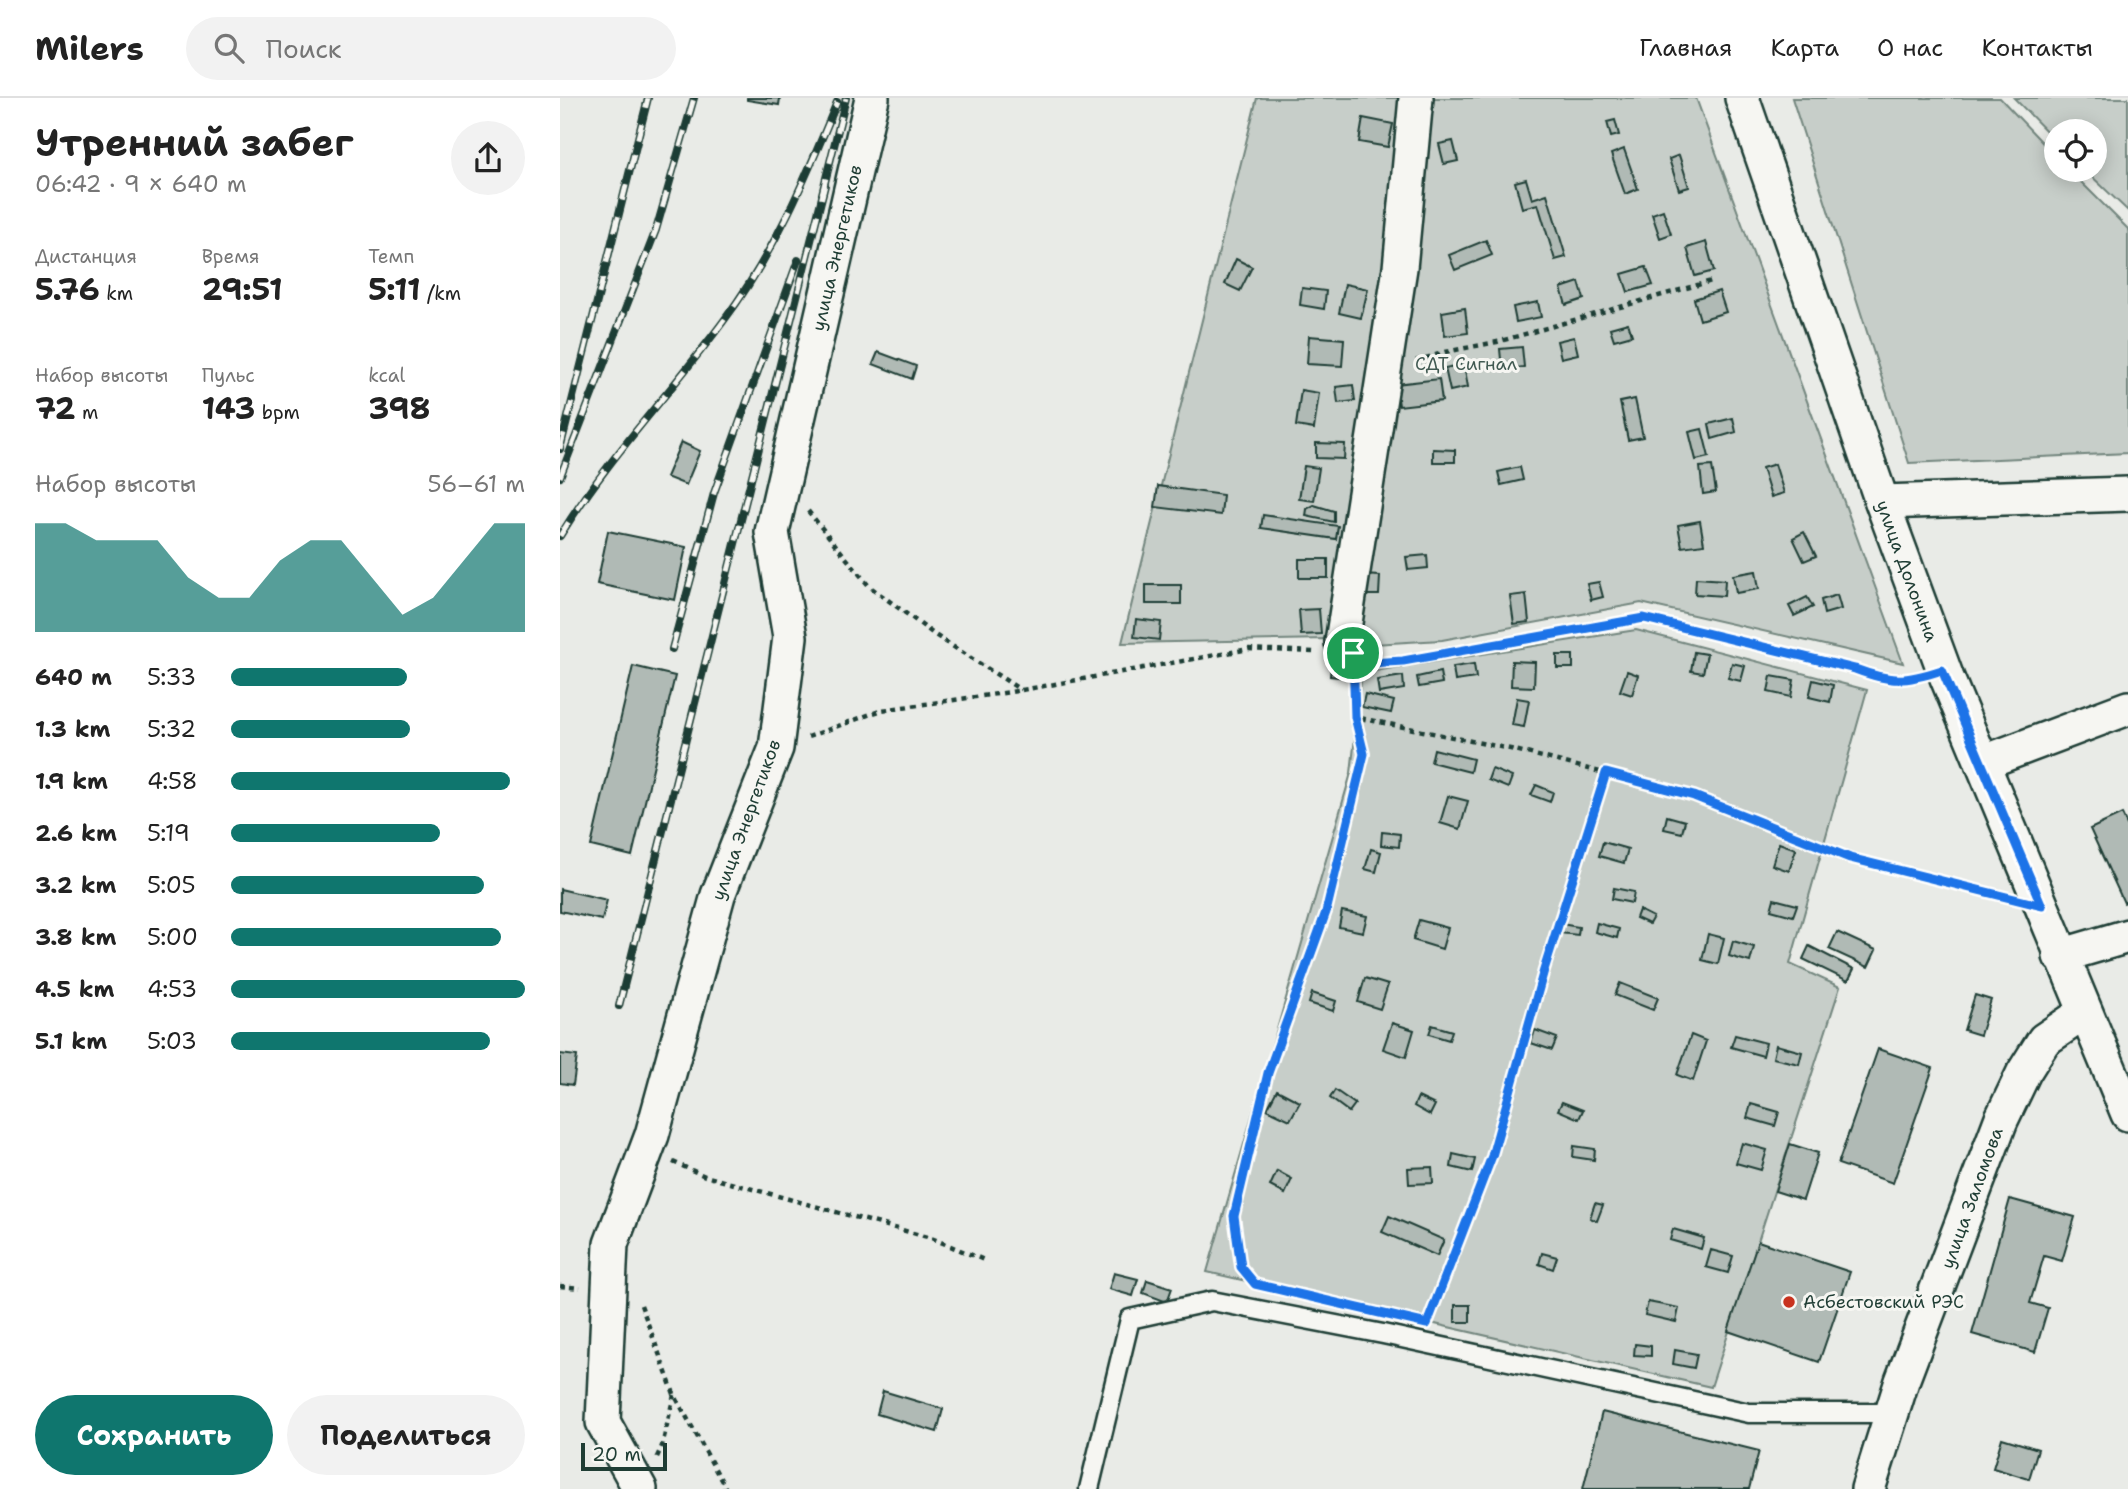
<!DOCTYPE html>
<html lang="ru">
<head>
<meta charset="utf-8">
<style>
	body { margin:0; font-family:"Shantell Sans",sans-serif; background:#f2f2f2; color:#222; height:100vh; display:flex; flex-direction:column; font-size:26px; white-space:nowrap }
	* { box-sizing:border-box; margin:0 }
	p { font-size:23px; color:#767676 }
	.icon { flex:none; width:38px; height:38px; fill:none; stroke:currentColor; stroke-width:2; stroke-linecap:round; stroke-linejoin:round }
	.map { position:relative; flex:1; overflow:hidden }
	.side { display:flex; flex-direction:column; background:#fff; width:560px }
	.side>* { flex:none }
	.buttons { position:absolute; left:1484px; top:21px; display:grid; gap:14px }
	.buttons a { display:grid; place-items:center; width:63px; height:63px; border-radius:50%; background:#fff; box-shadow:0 4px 18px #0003; font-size:35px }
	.scale { position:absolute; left:21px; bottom:18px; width:86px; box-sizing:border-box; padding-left:7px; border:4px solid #1f3d34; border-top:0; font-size:19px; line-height:24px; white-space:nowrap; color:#1f3d34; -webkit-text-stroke:5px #f6f6f2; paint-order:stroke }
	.pin { position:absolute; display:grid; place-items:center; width:60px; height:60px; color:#fff; margin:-30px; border:4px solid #fff; border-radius:50%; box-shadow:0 2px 7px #0007 }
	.round { display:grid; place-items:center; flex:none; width:74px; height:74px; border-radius:37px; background:#f2f2f2 }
	.head { display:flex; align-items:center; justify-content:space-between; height:119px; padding:0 35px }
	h1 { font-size:38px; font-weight:700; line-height:52px }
	.stats { display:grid; grid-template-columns:repeat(3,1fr); gap:10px; height:119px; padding:7px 35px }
	.stats div { display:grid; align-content:center }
	.stats b { font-size:30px; font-weight:700 }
	.stats small { font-size:19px; font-weight:400 }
	.stats p { font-size:19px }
	.chart { height:196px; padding:14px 35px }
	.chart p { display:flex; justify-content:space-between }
	.chart svg { width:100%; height:126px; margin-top:7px; fill:#0f766e; opacity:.7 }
	.cta { display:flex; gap:14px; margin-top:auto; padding:14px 35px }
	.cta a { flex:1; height:80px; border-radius:42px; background:#0f766e; color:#fff; font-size:28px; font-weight:700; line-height:80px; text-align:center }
	.cta a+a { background:#f2f2f2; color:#222 }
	ul { padding:0 35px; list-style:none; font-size:23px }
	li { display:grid; grid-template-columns:112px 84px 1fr; align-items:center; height:52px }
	li i { height:18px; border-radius:9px; background:#0f766e }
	header { display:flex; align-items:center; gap:42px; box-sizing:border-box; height:98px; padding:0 35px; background:#fff; border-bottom:2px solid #e0e0e0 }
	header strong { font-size:33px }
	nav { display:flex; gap:38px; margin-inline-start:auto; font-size:24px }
	.search { width:490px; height:63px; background:#f2f2f2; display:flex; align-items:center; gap:18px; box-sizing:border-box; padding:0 24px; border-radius:38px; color:#767676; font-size:26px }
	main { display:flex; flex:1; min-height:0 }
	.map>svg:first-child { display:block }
	.green { fill:#c7cec9; stroke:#73867e; stroke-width:2 }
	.building { fill:#b0bab5; stroke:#1f3d34; stroke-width:2 }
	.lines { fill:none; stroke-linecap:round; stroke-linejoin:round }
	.lane-casing { stroke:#1f3d34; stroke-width:23 }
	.street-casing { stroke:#1f3d34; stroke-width:38 }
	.path { stroke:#1f3d34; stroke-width:4.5; stroke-dasharray:5 5; stroke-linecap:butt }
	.lane { stroke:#f6f6f2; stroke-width:18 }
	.street { stroke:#f6f6f2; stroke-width:33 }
	.rail-casing { stroke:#1f3d34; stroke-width:8 }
	.rail { stroke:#f6f6f2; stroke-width:5; stroke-dasharray:16; stroke-linecap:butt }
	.route-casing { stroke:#fff; stroke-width:14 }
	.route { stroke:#1a73e8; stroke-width:9 }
	.poi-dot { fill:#c8321e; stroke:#f6f6f2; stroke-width:2.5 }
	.labels { text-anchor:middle; stroke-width:6; stroke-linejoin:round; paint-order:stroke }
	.street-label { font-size:18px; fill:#1f3d34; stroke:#f6f6f2 }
	.park-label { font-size:18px; fill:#415a52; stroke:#f6f6f2 }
	.poi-label { font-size:18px; fill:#1f3d34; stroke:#f6f6f2; text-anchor:start }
</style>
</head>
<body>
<header>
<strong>Milers</strong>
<div class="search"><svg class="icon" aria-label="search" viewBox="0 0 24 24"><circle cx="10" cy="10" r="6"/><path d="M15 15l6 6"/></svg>Поиск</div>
<nav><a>Главная</a><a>Карта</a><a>О нас</a><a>Контакты</a></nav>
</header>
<main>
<section class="side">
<div class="head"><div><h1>Утренний забег</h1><p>06:42 · 9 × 640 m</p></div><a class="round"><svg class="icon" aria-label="share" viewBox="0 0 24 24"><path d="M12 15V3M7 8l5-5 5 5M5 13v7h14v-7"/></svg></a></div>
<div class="stats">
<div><p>Дистанция</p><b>5.76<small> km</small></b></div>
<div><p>Время</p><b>29:51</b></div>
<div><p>Темп</p><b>5:11<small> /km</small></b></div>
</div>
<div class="stats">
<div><p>Набор высоты</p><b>72<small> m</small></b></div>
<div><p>Пульс</p><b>143<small> bpm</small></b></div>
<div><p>kcal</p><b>398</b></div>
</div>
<div class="chart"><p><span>Набор высоты</span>56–61 m</p>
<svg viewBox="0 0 160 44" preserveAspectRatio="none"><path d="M0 44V6L10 6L20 12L30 12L40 12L50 25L60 32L70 32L80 19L90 12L100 12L110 25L120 38L130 32L140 19L150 6L160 6V44z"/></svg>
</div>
<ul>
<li><b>640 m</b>5:33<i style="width:60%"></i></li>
<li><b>1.3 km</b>5:32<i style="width:61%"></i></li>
<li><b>1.9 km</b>4:58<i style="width:95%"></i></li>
<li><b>2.6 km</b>5:19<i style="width:71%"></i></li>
<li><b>3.2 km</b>5:05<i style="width:86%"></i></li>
<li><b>3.8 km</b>5:00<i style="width:92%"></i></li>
<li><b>4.5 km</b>4:53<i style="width:100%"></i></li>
<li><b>5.1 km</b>5:03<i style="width:88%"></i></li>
</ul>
<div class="cta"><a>Сохранить</a><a>Поделиться</a></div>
</section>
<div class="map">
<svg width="1568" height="1391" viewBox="0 0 1568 1391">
	<rect width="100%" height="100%" fill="#e9ebe7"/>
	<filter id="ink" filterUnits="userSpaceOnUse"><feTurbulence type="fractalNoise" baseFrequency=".0143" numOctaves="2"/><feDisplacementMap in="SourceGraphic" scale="14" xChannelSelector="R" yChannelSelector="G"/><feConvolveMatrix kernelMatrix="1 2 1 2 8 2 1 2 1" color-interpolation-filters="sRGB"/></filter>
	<g filter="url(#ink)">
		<path class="green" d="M697,0h439l207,565 -262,-60 -199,37 -69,4 -45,-5 -206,4z
			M1232,0h208l56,59v13h13l59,59v224l-219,10z
			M1454,0h114v113l-43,-41h10v-39h-39v10z
			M1076,532l231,60 -77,274 50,23 -129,400 -504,-115 144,-499 11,-100z"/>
		<path class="building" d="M187,0h33l-1,7 -32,-5z
			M803,20l30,6 -5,23 -29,-5z
			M1055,22l4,15 -8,2 -4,-15z
			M893,43l5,20 -14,3 -5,-20z
			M1064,51l14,40 -13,5 -14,-40z
			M1119,57l10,32 -10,3 -10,-31z
			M966,81l6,20 15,-5 19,63 -11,3 -17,-56 -16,4 -7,-26z
			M1103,112l8,24 -11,4 -8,-24z
			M926,142l6,15 -37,15 -6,-15z
			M1146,144l8,29 -19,5 -8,-28z
			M676,161l16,8 -12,24 -15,-7z
			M1086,169l7,18 -25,7 -6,-18z
			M1019,184l5,17 -18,6 -5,-17z
			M785,186l23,5 -7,29 -22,-5z
			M742,190l24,3 -2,18 -24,-4z
			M1159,193l7,21 -26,8 -6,-21z
			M978,204l3,15 -25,5 -3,-15z
			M905,210l3,25 -23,3 -3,-24z
			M1068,225l4,12 -18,5 -4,-12z
			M749,238l35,3 -2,27 -35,-2z
			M1014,239l4,17 -17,4 -4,-17z
			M962,249l2,20 -22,3 -2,-21z
			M318,254l38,14 -4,13 -39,-15z
			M904,266l4,23 -18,4 -5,-23z
			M879,281l3,22 -43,5 -3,-22z
			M793,287l2,16 -17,2 -2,-16z
			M741,292l18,3 -5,36 -18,-3z
			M1075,301l8,38 -15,3 -8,-38z
			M1173,320l3,14 -24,7 -3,-15z
			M1142,331l7,28 -13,3 -7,-28z
			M121,344l19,9 -14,34 -20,-8z
			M756,345l29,1 -1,15 -28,-1z
			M873,351l22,1v12h-22z
			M1215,366l9,29 -13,4 -9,-29z
			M744,368l15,2 -5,33 -15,-2z
			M1152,368l4,26 -13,2 -3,-27z
			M960,369l3,13 -22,5 -3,-13z
			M598,388l65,9 -2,20 -66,-8z
			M754,407l20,6v11l-28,-6 1,-7z
			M703,417l75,11 -2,13 -75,-11z
			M1140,423l4,23 -22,3 -4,-22z
			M48,433l78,16 -11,53 -78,-16z
			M1244,434l12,24 -12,5 -11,-23z
			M867,457l1,13 -20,2 -2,-13z
			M739,461h29v19h-29z
			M1196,473l3,18 -23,4 -3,-18z
			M802,477l18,1 -1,19h-18z
			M1136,480l29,2 -1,16 -29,-2z
			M1039,484l4,15 -12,3 -4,-16z
			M586,487h35v19h-35z
			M966,496l3,28 -15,2 -4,-28z
			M1277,497l4,14 -17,5 -3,-14z
			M1247,499l6,10 -19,9 -5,-10z
			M759,511l2,25 -20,1 -2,-25z
			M576,521l25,3 -2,18 -25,-3z
			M1134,554l13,2 -4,19 -12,-2z
			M997,557h16v13h-16z
			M952,563l23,1 -1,25 -23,-1z
			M1172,565l13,3 -4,15 -13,-3z
			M914,566l2,14 -21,3 -2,-14z
			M73,568l42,10 -43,180 -41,-10z
			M771,569l18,2 -1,9 -18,-2z
			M1067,573l11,4 -6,20 -12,-4z
			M880,574l2,11 -23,4 -2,-10z
			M843,578l1,13 -25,4 -2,-13z
			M1211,578l23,4 -3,17 -23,-5z
			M1253,582l20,5 -3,17 -21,-5z
			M805,596l29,7 -3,12 -29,-6z
			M957,600l12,2 -5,27 -12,-2z
			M874,651l39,10 -3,13 -39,-10z
			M932,671l20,8 -4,11 -20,-8z
			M976,687l17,7 -3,10 -19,-7z
			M888,698l20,5 -8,28 -20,-6z
			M1562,716l6,13v74l-4,2 -34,-74z
			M1107,718l18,5 -3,12 -18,-4z
			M822,734l18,2 -1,13 -18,-2z
			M1043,744l25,7 -4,14 -25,-7z
			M1219,745l17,6 -7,22 -17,-6z
			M811,751l10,3 -5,20 -11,-3z
			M1054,790l20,4 -2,11 -20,-4z
			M0,791l47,11 -5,20 -42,-9z
			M1214,801l23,6 -4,11 -22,-6z
			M1079,812l14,7 -4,7 -13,-6z
			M782,813l25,5 -4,16 -24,-5z
			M859,822l29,8 -6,21 -29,-9z
			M1037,825l22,6 -2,9 -22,-6z
			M1001,826l18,3 -1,8 -18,-2z
			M1277,834l39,18 -8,17 -39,-18z
			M1148,836l16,4 -6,26 -16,-4z
			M1173,843l21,6 -4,15 -21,-6z
			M1249,848l45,23 -6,12 -45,-22z
			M805,880l23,7 -8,24 -22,-7z
			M1060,885l38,15 -5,12 -38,-15z
			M752,895l24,8 -3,10 -24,-8z
			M1415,897l16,5 -11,35 -16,-5z
			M832,925l22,7 -8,27 -23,-8z
			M872,927l20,6 -3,9 -20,-6z
			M975,932l22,8 -5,12 -21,-7z
			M1131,937l15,6 -13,40 -16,-6z
			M1175,937l31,8 -3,13 -32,-9z
			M1216,947l26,7 -3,12 -26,-6z
			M1318,951l55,19 -40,115 -55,-19z
			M0,956l17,2 -4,29 -13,-2z
			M717,992l23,12 -10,18 -23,-11z
			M775,992l20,14 -6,8 -19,-14z
			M858,999l17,8 -5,10 -16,-9z
			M1002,1004l21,8 -4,9 -21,-9z
			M1191,1006l28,8 -4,14 -28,-8z
			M1182,1045l25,7 -6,20 -25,-7z
			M1230,1046l28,9 -15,47 -28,-9z
			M1014,1048l21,3 -1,11 -21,-3z
			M893,1056l22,5 -3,13 -21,-5z
			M872,1069l1,16 -24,1 -1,-16z
			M717,1073l15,8 -7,15 -15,-8z
			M1450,1101l65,18 -13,44 -18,-5 -14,47 18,5 -13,44 -63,-18z
			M1035,1105l8,2 -6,16 -7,-3z
			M829,1118l55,24 -7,16 -55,-24z
			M1113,1131l31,9 -3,11 -31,-9z
			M1198,1143l92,31 -31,90 -91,-31z
			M1151,1152l22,6 -5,17 -22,-6z
			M982,1155l15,4 -4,12 -14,-5z
			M554,1175l24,6 -5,17 -24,-7z
			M587,1182l25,8 -5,14 -24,-9z
			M1088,1204l31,6 -3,14 -31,-7z
			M895,1207h15v17h-15z
			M1075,1246l16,2v10l-17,-1z
			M1115,1252l22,4 -3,14 -21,-4z
			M323,1293l60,18 -6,23 -60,-18z
			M1042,1314l157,39 -10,38h-166z
			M1442,1340l36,11 -9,30 -36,-11z"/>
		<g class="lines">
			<defs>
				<path id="lane" d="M529,1391l41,-170 82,-18 171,33 366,79h143"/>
				<path id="street" d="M1182,0l140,404 65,176 181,436
					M1322,404l246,-8
					M793,555l-11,-11 58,-374 16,-170
					M1422,665l146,-55
					M1500,858l68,-20
					M80,1391l-37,-67 8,-178 41,-109 66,-240 58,-147 14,-111 -18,-105 100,-434
					M1308,1391l34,-108 99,-261 23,-48 20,-32 41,-28"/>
			</defs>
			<use href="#lane" class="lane-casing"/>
			<use href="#street" class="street-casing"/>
			<path class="path" d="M856,263l29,-9 52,-10 218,-62
				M248,413l61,75 66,49 86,55
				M819,565l24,-2 241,-43 211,51c19,7 39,16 60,10
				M794,585l1,34 160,33 179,46 156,62 157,40
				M248,639l74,-27 129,-18 238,-43 65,3
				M113,1064l32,14 226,62 53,22
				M697,1186l-16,-17 -7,-51 34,-143 59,-161 37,-158 -9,-37
				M0,1188l20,2
				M81,1207l33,89 52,95
				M867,1223l65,-165 52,-186 62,-197
				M97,1359l5,-11 12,-51"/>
			<use href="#lane" class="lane"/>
			<use href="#street" class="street"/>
			<defs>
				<path id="rail" d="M262,96l24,-96
					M0,351l88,-351
					M0,379l96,-247 38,-132
					M0,438c48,-79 111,-143 165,-217 49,-66 81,-141 112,-217
					M112,551l42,-156 84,-233
					M59,908l206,-821"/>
			</defs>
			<use href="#rail" class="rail-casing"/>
			<use href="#rail" class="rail"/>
		</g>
	</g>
	<g class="lines" filter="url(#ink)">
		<defs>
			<path id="route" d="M1084,520l211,51c37,14 50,13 87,1l100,236 -192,-48 -156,-62 -88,-23 -62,197 -52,186 -65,168 -172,-40 -14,-17 -7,-51 34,-143 58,-161 38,-158 -9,-37 -2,-64 17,10 33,-2z"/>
		</defs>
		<use href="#route" class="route-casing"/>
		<use href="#route" class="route"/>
	</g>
	<circle class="poi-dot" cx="1229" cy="1204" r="7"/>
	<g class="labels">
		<g class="street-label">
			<text transform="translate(277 150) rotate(-77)" y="6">улица Энергетиков</text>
			<text transform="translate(1347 473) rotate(70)" y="6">улица Долонина</text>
			<text transform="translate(186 722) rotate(-70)" y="6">улица Энергетиков</text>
			<text transform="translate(1412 1100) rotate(-70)" y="6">улица Заломова</text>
		</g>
		<g class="park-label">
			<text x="906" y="272">СДТ Сигнал</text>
		</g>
		<g class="poi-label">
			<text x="1243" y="1210">Асбестовский РЭС</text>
		</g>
	</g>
</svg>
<div class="buttons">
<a><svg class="icon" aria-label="locate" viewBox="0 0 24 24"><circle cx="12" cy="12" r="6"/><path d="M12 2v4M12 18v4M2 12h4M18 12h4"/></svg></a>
</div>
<div class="scale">20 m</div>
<div class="pin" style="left:793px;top:555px;background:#1e9e55"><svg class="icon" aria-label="arrive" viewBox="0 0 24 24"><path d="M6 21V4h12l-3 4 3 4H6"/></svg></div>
</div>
</main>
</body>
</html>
